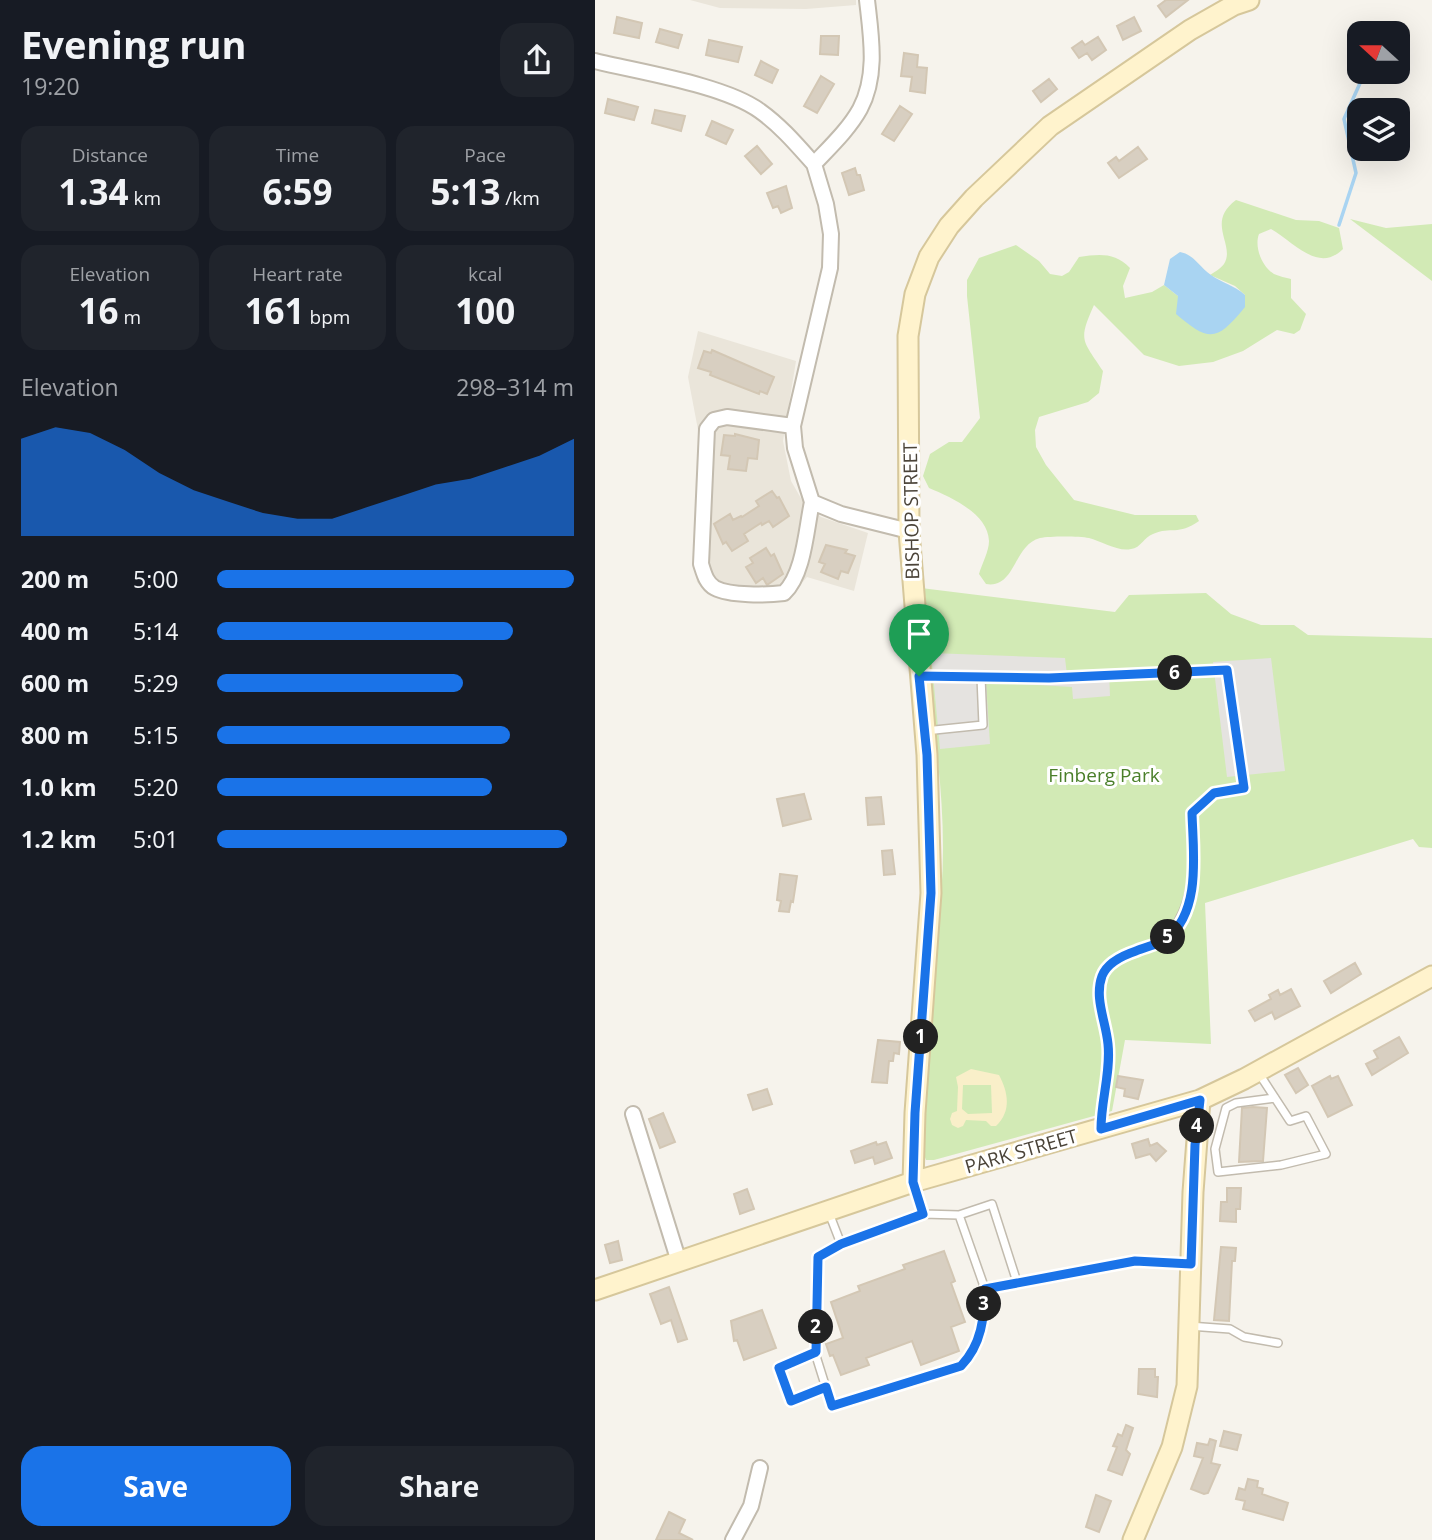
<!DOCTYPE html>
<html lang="en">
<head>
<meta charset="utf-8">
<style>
	body { margin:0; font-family:"Open Sans",sans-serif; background:#20242c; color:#f1f3f6; height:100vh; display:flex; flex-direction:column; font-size:26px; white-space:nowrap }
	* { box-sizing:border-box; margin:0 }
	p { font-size:23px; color:#9ea1a6 }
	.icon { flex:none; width:38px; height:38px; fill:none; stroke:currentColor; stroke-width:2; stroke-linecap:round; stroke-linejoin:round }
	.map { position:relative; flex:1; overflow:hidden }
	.drawer { display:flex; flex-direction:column; background:#171b24; width:595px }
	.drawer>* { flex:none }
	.needle { width:46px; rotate:291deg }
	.buttons { position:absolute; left:752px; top:21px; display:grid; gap:14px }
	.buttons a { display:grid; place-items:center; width:63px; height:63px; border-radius:14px; background:#171b24; box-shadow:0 7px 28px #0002; font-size:35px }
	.pin { position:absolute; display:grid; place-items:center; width:60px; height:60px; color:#fff; margin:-72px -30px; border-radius:50% 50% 50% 0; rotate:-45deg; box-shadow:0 0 7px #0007 }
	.pin .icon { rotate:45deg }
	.km { position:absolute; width:35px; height:35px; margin:-18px; border-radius:50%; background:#222; color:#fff; font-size:19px; line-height:35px; text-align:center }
	.round { display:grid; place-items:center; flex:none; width:74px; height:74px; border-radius:21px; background:#20242c }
	.summary { display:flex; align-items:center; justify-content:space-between; height:119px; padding:0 21px }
	h1 { font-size:38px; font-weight:700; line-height:52px }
	.figures { display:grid; grid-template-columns:repeat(3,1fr); gap:10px; height:119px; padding:7px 21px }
	.figures div { display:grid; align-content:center; border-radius:18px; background:#20242c; text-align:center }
	.figures b { font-size:35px; font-weight:700 }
	.figures small { font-size:19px; font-weight:400 }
	.figures p { font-size:19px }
	.chart { height:196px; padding:14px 21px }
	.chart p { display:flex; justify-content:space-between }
	.chart svg { width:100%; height:126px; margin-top:7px; fill:#1a73e8; opacity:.7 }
	.cta { display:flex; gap:14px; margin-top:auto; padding:14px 21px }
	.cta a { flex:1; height:80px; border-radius:21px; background:#1a73e8; color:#fff; font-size:28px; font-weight:700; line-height:80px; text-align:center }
	.cta a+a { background:#20242c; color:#f1f3f6 }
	ul { padding:0 21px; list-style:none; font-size:23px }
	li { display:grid; grid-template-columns:112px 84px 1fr; align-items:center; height:52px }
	li i { height:18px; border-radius:9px; background:#1a73e8 }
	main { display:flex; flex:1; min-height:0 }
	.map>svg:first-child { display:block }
	.residential { fill:#eae5da }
	.green { fill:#d2eab5 }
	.sand { fill:#f9efc9; fill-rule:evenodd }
	.parking { fill:#e5e3e0 }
	.water { fill:#a9d4f2 }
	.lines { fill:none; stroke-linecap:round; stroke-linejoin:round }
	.stream { stroke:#a9d4f2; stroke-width:3.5 }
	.building { fill:#d8cfc1; stroke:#d3c7b4; stroke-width:2 }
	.lane-casing { stroke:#c2bbae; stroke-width:10 }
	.street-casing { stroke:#c2bbae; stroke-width:18 }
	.secondary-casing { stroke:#d6c79b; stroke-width:23 }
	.lane { stroke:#fff; stroke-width:7 }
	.street { stroke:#fff; stroke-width:14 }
	.secondary { stroke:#fff3cd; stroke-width:19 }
	.route-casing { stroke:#fff; stroke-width:14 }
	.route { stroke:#1a73e8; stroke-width:9 }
	.labels { text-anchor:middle; stroke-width:6; stroke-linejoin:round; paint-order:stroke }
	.street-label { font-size:19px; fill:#4b4439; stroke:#fff }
	.park-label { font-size:19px; fill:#4a7f2a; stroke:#fff }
</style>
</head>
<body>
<main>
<section class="drawer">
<div class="summary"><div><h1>Evening run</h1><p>19:20</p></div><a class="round"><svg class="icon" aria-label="share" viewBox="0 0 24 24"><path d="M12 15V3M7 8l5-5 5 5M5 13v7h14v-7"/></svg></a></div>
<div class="figures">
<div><p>Distance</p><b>1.34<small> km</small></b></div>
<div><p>Time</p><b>6:59</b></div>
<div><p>Pace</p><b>5:13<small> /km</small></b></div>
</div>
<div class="figures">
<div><p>Elevation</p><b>16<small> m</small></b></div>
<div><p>Heart rate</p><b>161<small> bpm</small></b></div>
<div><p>kcal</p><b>100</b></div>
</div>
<div class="chart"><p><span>Elevation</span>298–314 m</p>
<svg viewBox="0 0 160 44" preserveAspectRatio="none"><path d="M0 44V10L10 6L20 8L30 14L40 22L50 28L60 32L70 36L80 38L90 38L100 34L110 30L120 26L130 24L140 20L150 16L160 10V44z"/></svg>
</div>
<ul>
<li><b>200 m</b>5:00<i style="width:100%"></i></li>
<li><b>400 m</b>5:14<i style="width:83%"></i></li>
<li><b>600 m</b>5:29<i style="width:69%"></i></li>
<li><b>800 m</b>5:15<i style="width:82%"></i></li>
<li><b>1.0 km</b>5:20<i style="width:77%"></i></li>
<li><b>1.2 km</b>5:01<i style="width:98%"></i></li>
</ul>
<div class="cta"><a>Save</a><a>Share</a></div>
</section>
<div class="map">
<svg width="837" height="1540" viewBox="0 0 837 1540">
	<rect width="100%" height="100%" fill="#f6f3ec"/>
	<path class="residential" d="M95,0h166v5l-50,4 -86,-1z
		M103,331l98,30 -13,80 8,40 11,19 19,17 47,16 -14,58 -47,-14 -16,19 -20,7 -51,-7 -12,-4 -11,-10 -3,-19 4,-39 1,-89 -11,-58z"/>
	<path class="green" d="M641,200l60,20 23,1 20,7 4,21c-25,25 -50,-8 -72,-20l-12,5c-5,13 3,33 15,40 5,2 12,4 17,5v19l15,16 -6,16 -6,4 -17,-4 -34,21 -30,11 -34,4 -35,-11 -50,-50c-16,36 -12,34 9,66l-4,22 -11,9 -49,15 -4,13 1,17 10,18 28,35 61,15h61l3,6c-21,15 -28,5 -46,13 -9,3 -12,14 -22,15 -13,3 -30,-8 -42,-11 -10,-2 -39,-2 -49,0 -27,7 -24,51 -54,46l-7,-10c3,-10 10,-23 10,-33 -1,-28 -39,-44 -60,-53l-6,-12 7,-22 19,-12h13l18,-24 -13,-122v-16l12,-22 37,-13 23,16 11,13 12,2 7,-4 10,-15c20,-3 36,-5 51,11l-7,18 2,12 27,-6 12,-7 14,11 67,-1 -10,-9 -25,-11c5,-3 11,-7 14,-11 12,-19 -19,-41 12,-64z
		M755,219l36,9 46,-4v57z
		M326,588l194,24 14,-17 77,-2 25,21 30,11h33l14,10 124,3v210l-13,-1 -6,-8 -208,64 6,141 -86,-4 -13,71 -178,49h-8c-8,-19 0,-87 1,-111 3,-67 16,-134 16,-201 0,-58 -8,-113 -15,-170 -3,-30 -4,-60 -7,-90z"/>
	<path class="sand" d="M376,1069l28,6c9,17 13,36 -3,51h-5l-5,-5 -20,-1 -3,6 -5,2 -6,-3 -2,-6 2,-6 5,-2 1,-24 -2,-10zM368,1085h28l1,28 -24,1 -6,-5z"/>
	<path class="parking" d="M336,653l134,5 2,17 42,-4 1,25 -37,3 -1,-12 -86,-5 4,62 -50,5z
		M676,658l14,113 -58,6 -14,-115z"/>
	<path class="water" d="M585,252c15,3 19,15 31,23 11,8 23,10 34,20v12c-28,34 -35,36 -69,7l2,-18 -14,-11 6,-26z"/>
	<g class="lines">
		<path class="stream" d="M744,225l17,-52 -12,-54 21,-47"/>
	</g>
	<path class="building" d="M571,0h22l-22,17 -8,-11z
		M22,17l25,6 -3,15 -25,-5z
		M539,17l7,14 -18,9 -6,-14z
		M65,29l22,6 -4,13 -22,-6z
		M226,36h18l-1,19 -18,-1z
		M503,37l8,13 -14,10 -5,-7 -8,5 -7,-10 10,-7 3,4z
		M114,40l33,7 -4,15 -32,-7z
		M309,53l14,2 -1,12 10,1 -2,25 -15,-2 2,-14 -11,-1z
		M166,61l17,9 -6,13 -17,-8z
		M226,76l13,8 -17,29 -13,-7z
		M454,79l8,10 -16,13 -8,-11z
		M13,99l30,8 -4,13 -29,-7z
		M305,106l12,8 -18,27 -12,-7z
		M60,110l30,6 -4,15 -29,-8z
		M117,121l21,9 -7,14 -20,-9z
		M162,146l15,18 -11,10 -16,-18z
		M543,147l9,12 -28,19 -11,-15 8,-6 3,4z
		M260,168l2,7h3l4,15 -15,5 -7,-22z
		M191,186l6,22 -11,5 -3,-7 -5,2 -6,-15z
		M117,350l62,27 -7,17 -7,-3 -1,3 -49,-19 1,-3 -13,-4 6,-17 7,2z
		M140,434l24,6 -2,19 -9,-1 -2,13 -18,-2 2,-13 -9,-1 3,-20 11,1z
		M177,491l5,7 2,-1 10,19 -16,11 -4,-6 -7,4 -1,-2 -17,11 4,7 -16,10 -6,-9 -3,2 -9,-20 16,-10 3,6 8,-4 1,1 17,-11 -3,-5z
		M231,545l21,5 -2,3 10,3 -7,17 -7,-2 -3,8 -17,-7 4,-8 -6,-2z
		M171,548l5,8 3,-2 9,20 -16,11 -4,-7 -7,5 -10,-16 7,-4 -3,-5z
		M209,794l7,25 -28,7 -6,-27z
		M286,797l3,27 -16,1 -2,-27z
		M297,850l3,24 -11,1 -2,-24z
		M185,874l17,2 -4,26 -2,-1 -2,11 -10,-1 2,-10 -4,-1z
		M760,963l6,11 -30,19 -7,-12z
		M696,989l9,17 -25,13 -3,-7 -17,9 -6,-10 22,-12 -2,-4 9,-5 2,5z
		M804,1037l9,16 -36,22 -6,-11 12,-6 -4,-7z
		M283,1040l22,2 -1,12 -5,-1 -1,8h-4l-2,22 -15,-1z
		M703,1068l10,17 -12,8 -11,-18z
		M523,1076l25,4 -5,19 -14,-3 1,-7 -9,-2z
		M735,1076l1,3 7,-3 14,29 -24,12 -16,-31z
		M172,1089l5,15 -19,6 -5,-15z
		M658,1107l14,1 -4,53 -24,1 3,-54z
		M68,1113l12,29 -15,6 -11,-29z
		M553,1139l2,7 7,-3 9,8 -10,10 -6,-7 -14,4 -4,-14z
		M281,1142l1,3 9,-3 6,16 -17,6 -2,-7 -18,6 -4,-12z
		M632,1188h14l-1,21h-4v13l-16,-1 1,-19h6z
		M152,1189l7,20 -14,5 -6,-20z
		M23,1241l4,19 -12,3 -5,-18z
		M626,1247l15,1 -1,13h-3l-3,60 -15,-1z
		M349,1251l11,30 -4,2 14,39 -14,5 8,24 -38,14 -9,-24 -46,17 3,7 -28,10 -8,-20 -3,1 -4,-12 17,-6 -12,-36 29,-11 -2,-5 47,-17 -2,-4z
		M74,1287l18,52 -9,3 -7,-22 -10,4 -11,-30z
		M167,1310l14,38 -32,12 -7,-20 -3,1 -3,-20z
		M544,1369h16v8h3l-1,20 -19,-3z
		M531,1425l7,3 -7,22 4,4 -8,21 -14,-5 9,-23 -4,-1 5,-12 4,2z
		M629,1431l17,4 -4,15 -17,-4z
		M615,1439l6,2 -5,22 9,2 -12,28 -4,1 -13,-5 12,-31 -9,-2 3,-13 11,2z
		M653,1479l10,2 -1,6 6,2 -1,5 26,9 -5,17 -40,-11 2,-8 -9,-2 3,-11 6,2z
		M501,1495l15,6 -12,31 -13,-5z
		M74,1512l16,8 -6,13 14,7h-37z"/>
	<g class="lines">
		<defs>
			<path id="lane" d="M329,676l125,2 178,-9 17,119 -30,5 -22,20c1,46 7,88 -26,125 -20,11 -47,14 -61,34 -15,21 2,52 3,74 2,28 -7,54 -7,82
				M330,731l58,-6 -2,-48
				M663,1072l32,49 16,-5 20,38 -45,11 -63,7 -3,-23 11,-41 10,-5 39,-5
				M319,1185l9,29
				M234,1213l12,31 82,-30 36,1 26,74 149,-28 56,3
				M364,1215l33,-11 25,78
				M246,1244l-23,13 -2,99 16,51 129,-41c21,-22 23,-48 24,-77
				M594,1326l41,3 14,8 34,6
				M221,1352l-37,16 12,33 35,-14"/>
			<path id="street" d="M0,61c44,11 130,24 165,50 21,15 37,34 54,53 16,-17 35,-35 46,-55 18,-34 11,-73 7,-109
				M219,164l12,40 5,30 -1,34 -37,158 2,22 17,54 29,12 68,17
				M198,426l-66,-9 -13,3 -7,9 -6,135c3,9 5,19 14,24 15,8 52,7 69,5 20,-19 22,-63 28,-91
				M38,1114l46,148
				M138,1540l18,-34 9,-38"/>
			<path id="secondary" d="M318,1182l2,-69 16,-220 -4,-138 -18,-224 -1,-195 7,-42 14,-37 20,-31 25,-28 76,-72 140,-96 44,-25 15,-5
				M0,1290l318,-108 287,-82 44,-21 188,-103
				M538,1540l39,-93 15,-61 6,-194 7,-92"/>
		</defs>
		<use href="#lane" class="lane-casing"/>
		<use href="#street" class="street-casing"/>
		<use href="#secondary" class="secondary-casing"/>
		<use href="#lane" class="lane"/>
		<use href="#street" class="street"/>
		<use href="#secondary" class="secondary"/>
	</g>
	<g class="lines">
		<defs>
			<path id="route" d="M632,670l17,118 -30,5 -22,20c1,38 10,99 -26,126 -9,6 -21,8 -30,12 -12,4 -29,12 -34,25 -8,22 4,46 6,68 3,28 -7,56 -7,85l99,-29 -5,45 -4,119 -56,-3 -150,28c-1,29 -3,55 -24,77l-129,40 -6,-19 -35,14 -12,-33 37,-16 2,-95 23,-13 82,-30 -10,-32 2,-69 16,-220 -4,-138 -8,-79 130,2z"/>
		</defs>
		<use href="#route" class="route-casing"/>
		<use href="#route" class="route"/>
	</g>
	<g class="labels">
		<g class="street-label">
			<text transform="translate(316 511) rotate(-91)" y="7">BISHOP STREET</text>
			<text transform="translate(426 1151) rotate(-16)" y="7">PARK STREET</text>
		</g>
		<g class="park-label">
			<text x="509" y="782">Finberg Park</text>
		</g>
	</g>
</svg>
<div class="buttons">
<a><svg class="needle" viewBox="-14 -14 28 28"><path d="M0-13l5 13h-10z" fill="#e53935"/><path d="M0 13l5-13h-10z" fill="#9ea1a6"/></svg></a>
<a><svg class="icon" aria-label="layers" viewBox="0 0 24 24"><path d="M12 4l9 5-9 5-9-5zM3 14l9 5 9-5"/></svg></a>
</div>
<div class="pin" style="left:324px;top:676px;background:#1e9e55"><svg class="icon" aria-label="arrive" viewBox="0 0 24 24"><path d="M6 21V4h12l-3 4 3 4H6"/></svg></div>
<b class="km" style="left:326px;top:1037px">1</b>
<b class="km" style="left:221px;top:1327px">2</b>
<b class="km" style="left:389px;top:1304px">3</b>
<b class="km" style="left:602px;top:1126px">4</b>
<b class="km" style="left:573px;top:937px">5</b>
<b class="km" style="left:580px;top:673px">6</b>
</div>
</main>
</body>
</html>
